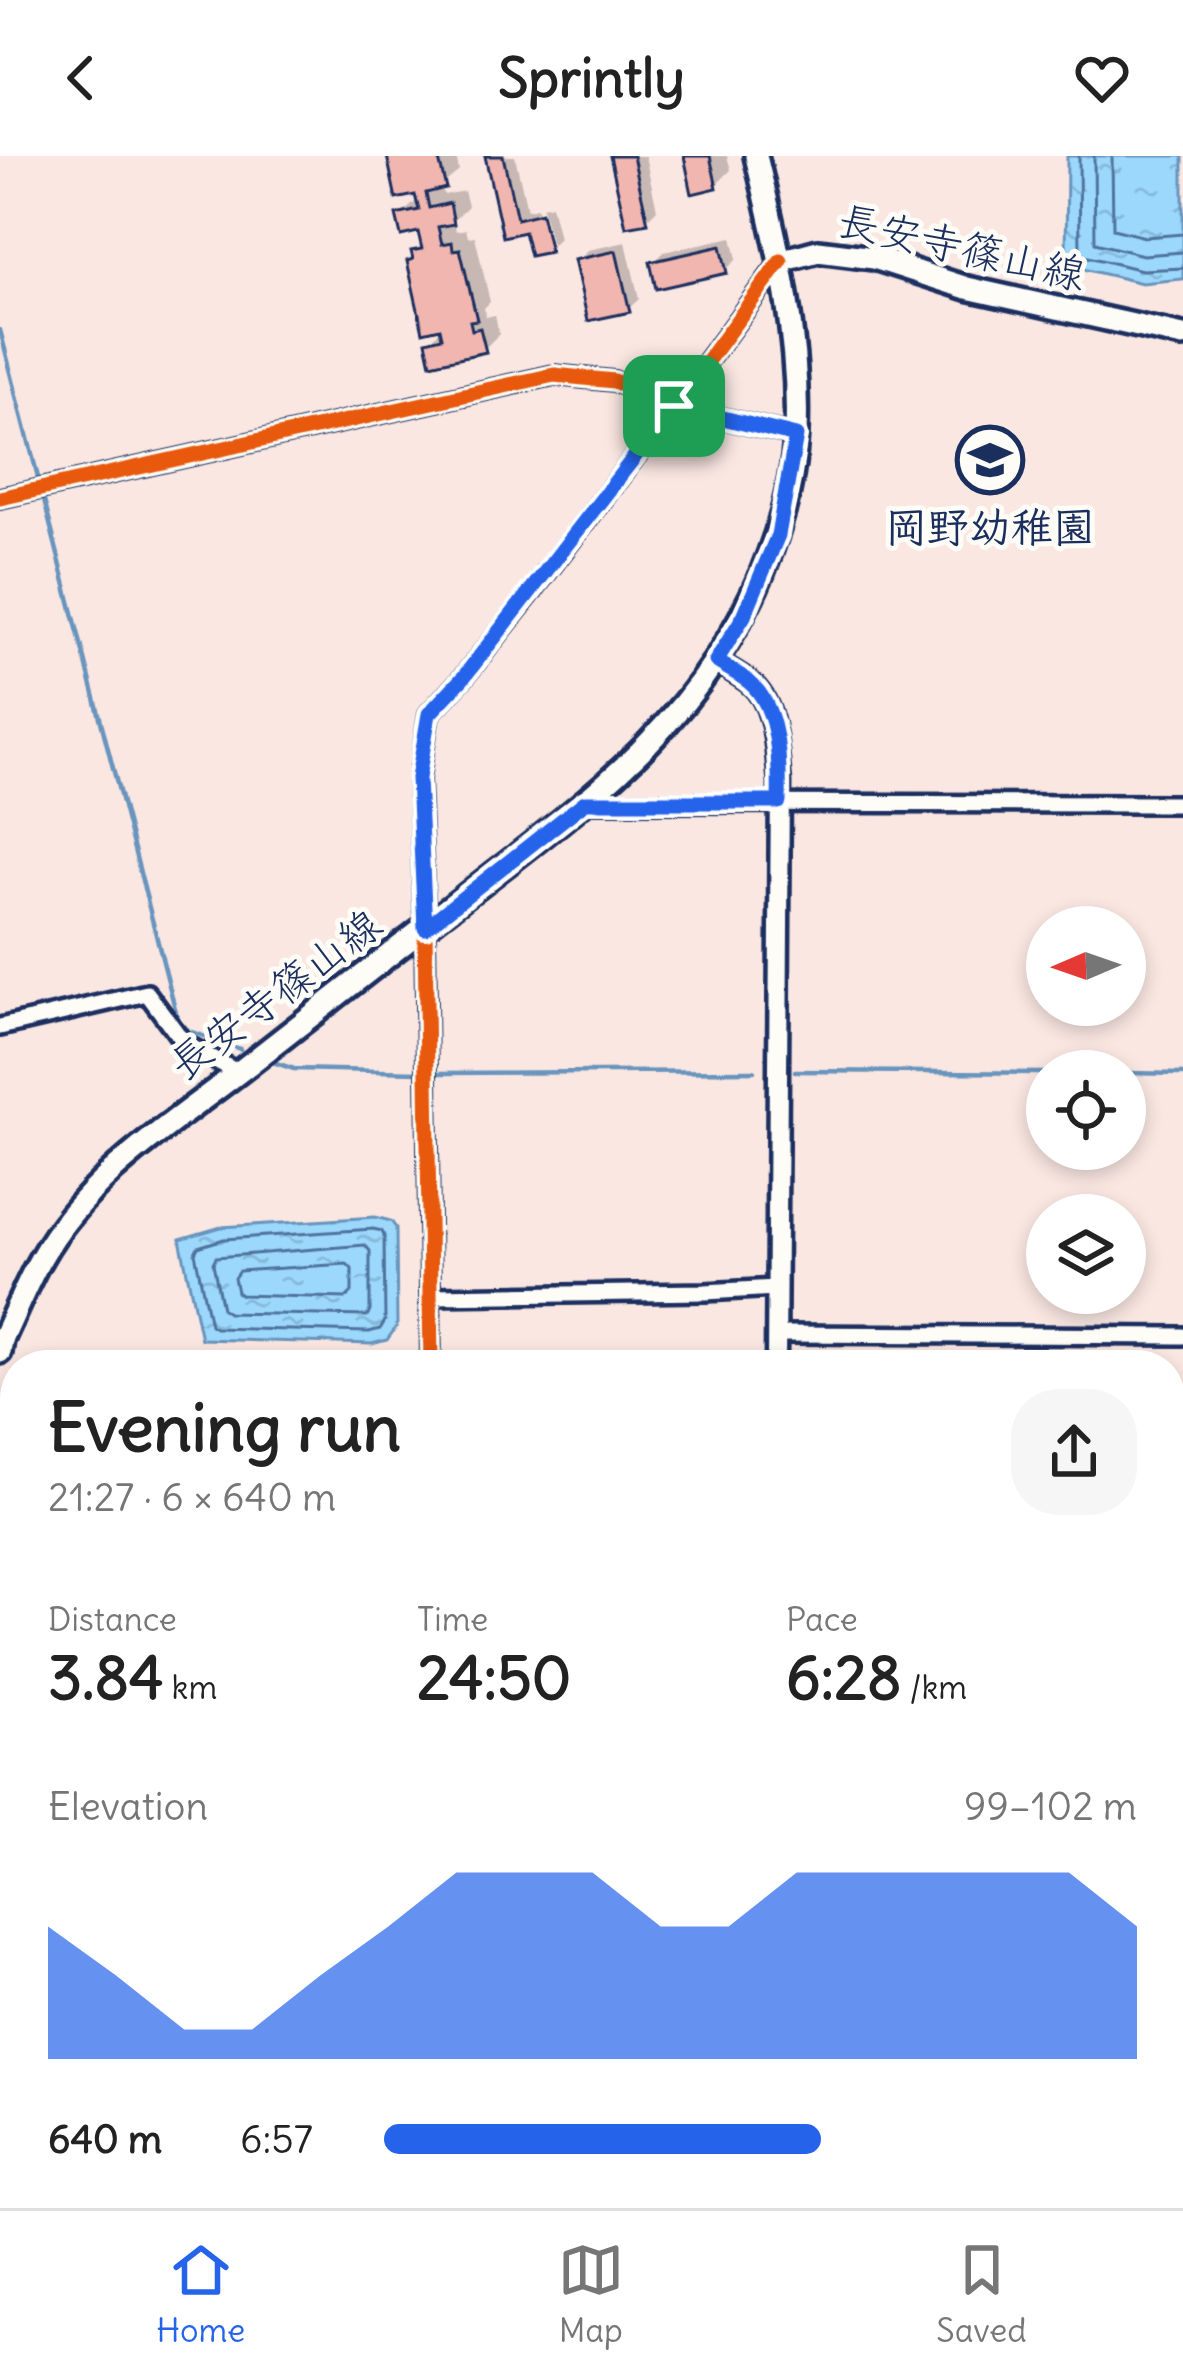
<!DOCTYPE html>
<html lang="en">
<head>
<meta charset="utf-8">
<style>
	body { margin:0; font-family:Delius,"Klee One",sans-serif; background:#f6f6f6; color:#222; height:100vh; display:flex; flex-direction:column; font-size:45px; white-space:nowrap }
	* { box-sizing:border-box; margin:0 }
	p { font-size:39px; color:#767676 }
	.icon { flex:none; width:66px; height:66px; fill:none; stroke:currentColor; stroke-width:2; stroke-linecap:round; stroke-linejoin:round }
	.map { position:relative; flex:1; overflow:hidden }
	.details { position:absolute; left:0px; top:1194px; width:1185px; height:858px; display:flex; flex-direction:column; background:#fff; border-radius:48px 48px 0 0; box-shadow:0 6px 18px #0003 }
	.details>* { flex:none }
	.needle { width:78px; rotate:268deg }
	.controls { position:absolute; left:1026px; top:750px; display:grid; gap:24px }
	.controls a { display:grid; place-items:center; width:120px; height:120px; border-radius:50%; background:#fff; box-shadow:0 6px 18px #0003; font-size:60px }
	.pin { position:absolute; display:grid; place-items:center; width:102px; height:102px; color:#fff; margin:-51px; border-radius:24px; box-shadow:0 6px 18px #0006 }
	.round { display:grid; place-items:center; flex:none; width:126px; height:126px; border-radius:48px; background:#f6f6f6 }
	.summary { display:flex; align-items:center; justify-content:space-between; height:204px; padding:0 48px }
	h1 { font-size:66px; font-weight:800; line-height:90px }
	.stats { display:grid; grid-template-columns:repeat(3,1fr); gap:18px; height:204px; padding:12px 48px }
	.stats div { display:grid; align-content:center }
	.stats b { font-size:60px; font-weight:800 }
	.stats small { font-size:33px; font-weight:400 }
	.stats p { font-size:33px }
	.chart { height:336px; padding:24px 48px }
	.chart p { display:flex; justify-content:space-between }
	.chart svg { width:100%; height:216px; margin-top:12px; fill:#2563eb; opacity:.7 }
	ul { padding:0 48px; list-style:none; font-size:39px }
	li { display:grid; grid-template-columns:192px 144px 1fr; align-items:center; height:90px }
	li i { height:30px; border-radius:15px; background:#2563eb }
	header { display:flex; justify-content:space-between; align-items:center; height:156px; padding:0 48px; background:#fff; font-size:54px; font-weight:800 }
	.menu { display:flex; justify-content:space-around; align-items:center; height:168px; border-top:3px solid #e0e0e0; background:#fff; font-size:33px; color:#767676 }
	.menu a { display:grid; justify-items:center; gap:6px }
	.menu .current { color:#2563eb }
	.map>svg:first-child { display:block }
	.water { fill:url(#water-ripples); stroke:#6894bd; stroke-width:3 }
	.shadow { fill:#0003 }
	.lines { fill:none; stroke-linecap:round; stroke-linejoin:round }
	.shore { stroke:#4f739d; stroke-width:3 }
	.stream { stroke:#6894bd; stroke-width:4.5 }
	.building { fill:#f2b6b0; stroke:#1b2f5e; stroke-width:3 }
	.service-casing { stroke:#1b2f5e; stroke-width:16 }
	.minor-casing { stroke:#1b2f5e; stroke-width:24 }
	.tertiary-casing { stroke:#1b2f5e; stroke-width:27 }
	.secondary-casing { stroke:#1b2f5e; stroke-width:30 }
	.service { stroke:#fdfcf7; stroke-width:8 }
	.minor { stroke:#fdfcf7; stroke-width:15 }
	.tertiary { stroke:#fdfcf7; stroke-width:18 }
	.secondary { stroke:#fdfcf7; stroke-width:21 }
	.cycleway-casing { stroke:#fdfcf7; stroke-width:22 }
	.cycleway { stroke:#e8590c; stroke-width:15 }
	.route-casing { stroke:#fff; stroke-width:24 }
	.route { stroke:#2563eb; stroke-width:15 }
	.labels { text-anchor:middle; stroke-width:10; stroke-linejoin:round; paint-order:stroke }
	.street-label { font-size:42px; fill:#1b2f5e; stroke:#fdfcf7 }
	.poi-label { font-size:42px; font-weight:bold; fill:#1b2f5e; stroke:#fdfcf7 }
</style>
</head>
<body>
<header><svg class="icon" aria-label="back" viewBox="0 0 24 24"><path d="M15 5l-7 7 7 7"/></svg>Sprintly<svg class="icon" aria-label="heart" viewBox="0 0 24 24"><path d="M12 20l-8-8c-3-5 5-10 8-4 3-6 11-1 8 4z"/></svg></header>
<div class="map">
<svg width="1183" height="2052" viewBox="0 0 1183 2052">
	<defs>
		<pattern id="water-ripples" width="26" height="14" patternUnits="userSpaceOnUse" patternTransform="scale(3)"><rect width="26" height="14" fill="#9cd8fc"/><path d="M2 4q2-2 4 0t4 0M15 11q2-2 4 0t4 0" fill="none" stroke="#86bada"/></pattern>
	</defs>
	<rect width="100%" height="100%" fill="#fae7e2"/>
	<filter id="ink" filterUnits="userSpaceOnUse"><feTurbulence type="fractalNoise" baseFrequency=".00833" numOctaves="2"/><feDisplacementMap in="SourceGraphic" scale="24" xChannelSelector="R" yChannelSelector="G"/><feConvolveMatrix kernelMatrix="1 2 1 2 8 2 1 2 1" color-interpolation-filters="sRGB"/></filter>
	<g filter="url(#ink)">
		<path class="water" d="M1067,0h116v123l-41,4 -76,-18z
			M375,1061l16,4 5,7 1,98 -10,14 -15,4 -171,-5 -21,-100 41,-12z"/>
		<path class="shadow" d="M390,0h66l3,15 -18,15 3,9 20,-4 4,15 -14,14 2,11 10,-2 2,8 7,-1 15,66 -6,6 2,9 9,-2 4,19 -15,15 -55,-7 18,-19 -37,-61 5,-6 -1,-4 10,-9 -4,-15 -20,-12 15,-14 5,-1z
			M488,0h27l12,54 10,-2 8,37h6l-9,-38 9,-2 8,33 -11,11 -22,-21 -21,5z
			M613,0h32l12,53 -11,11z
			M687,0h40l4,14 -15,15z
			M732,81l5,22 -11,11 -73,-7 11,-11z
			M626,86l13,57 -11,10 -50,-48 10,-11z"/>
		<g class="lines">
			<path class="shore" d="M1079,0l1,99 62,15 41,-2
				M1094,0l1,87 48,12 40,-3
				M1112,0l1,73 32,8 38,-3
				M373,1073l9,2 2,5 1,85 -5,8 -11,3 -154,-4 -5,-3 -15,-72 3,-6 26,-8z
				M365,1089l5,6v60l-3,5 -139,-3 -6,-4 -9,-46 3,-6z
				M347,1108l5,5v23l-6,6 -105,-3 -4,-3 -3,-14 5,-7z"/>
			<path class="stream" d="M0,174l178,690 11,11 51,18
				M273,906l21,7 125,3
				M795,915l252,2
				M438,917l316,-2
				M1125,917l58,1"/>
		</g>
		<path class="building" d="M387,0h51l8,32 -20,5 3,15 21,-5 4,21 -16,3 4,17 10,-2 1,8 7,-1 17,71 -7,1 2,9 8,-2 6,24 -55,12 -5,-23 16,-4 -2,-9 -17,4 -16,-71 6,-2 -2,-8 11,-2 -4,-17 -17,4 -5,-21 23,-5 -4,-15 -19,4z
			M485,0h18l14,63 24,-6 9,39 -20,4 -6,-24 -21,5z
			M610,0h23l15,67 -22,4z
			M684,0h26l7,32 -25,6z
			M721,90l6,27 -71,16 -6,-27z
			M616,95l14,61 -42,9 -14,-61z"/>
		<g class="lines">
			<defs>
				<path id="service" d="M0,1416h15
					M0,1705l15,-3"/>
				<path id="minor" d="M0,342l554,-123 60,6 60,25 122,30
					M585,647l598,1
					M0,871l147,-34 37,50 55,30
					M431,1140l274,-4 71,-4
					M776,1178l407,2
					M431,1209l-6,-436 -6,-150 10,-65 34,-36 67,-84 144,-188 107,-145
					M1170,1694l13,-1
					M192,2052l2,-15
					M381,2052l15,-15"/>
				<path id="tertiary" d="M716,505c11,7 23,13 33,21 28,22 27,67 31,100l-4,583
					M782,2037v15"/>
				<path id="secondary" d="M781,105l37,-10 56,7 93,30 216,48
					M0,1196l2,-12c13,-27 24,-56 39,-82 48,-85 136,-137 211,-196 73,-57 147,-115 221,-172 121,-94 228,-170 289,-317 18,-44 32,-92 34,-140 4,-94 -18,-186 -40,-277"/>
			</defs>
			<use href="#service" class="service-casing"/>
			<use href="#minor" class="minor-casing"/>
			<use href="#tertiary" class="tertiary-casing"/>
			<use href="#secondary" class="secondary-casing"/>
			<use href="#service" class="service"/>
			<use href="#minor" class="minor"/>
			<use href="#tertiary" class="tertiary"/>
			<use href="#secondary" class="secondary"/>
			<defs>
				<path id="cycleway" d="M0,342l554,-123 60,6 60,25 122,30
					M431,1209l-6,-436 -6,-150 10,-65 34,-36 67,-84 144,-188 107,-145"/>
			</defs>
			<use href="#cycleway" class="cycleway-casing"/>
			<use href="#cycleway" class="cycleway"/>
		</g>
	</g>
	<g class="lines" filter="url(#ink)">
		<defs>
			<path id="route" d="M674,250l122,30 -18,99 -34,81 -28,45c11,7 23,13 33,21 31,25 31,83 30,120h-194l-160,126 -7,-150 11,-64 34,-36z"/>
		</defs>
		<use href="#route" class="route-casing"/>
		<use href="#route" class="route"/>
	</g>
	<defs>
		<symbol id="school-ring" viewBox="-11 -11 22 22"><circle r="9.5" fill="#fdfcf7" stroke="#1b2f5e" stroke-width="1.5"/><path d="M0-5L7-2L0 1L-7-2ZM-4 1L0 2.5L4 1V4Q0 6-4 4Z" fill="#1b2f5e"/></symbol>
	</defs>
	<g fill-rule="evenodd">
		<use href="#school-ring" x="952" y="266" width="76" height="76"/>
	</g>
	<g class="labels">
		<g class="street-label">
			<text transform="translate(962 91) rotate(13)" y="15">長安寺篠山線</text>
			<text transform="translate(275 838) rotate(-37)" y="15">長安寺篠山線</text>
		</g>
		<g class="poi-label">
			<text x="990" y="386">岡野幼稚園</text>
		</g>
	</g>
</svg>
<div class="controls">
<a><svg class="needle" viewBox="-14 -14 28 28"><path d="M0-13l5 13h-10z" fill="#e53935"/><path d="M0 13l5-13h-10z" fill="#767676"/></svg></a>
<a><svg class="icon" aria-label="locate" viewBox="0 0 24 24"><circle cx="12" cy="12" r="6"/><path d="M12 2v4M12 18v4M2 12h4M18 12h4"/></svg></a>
<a><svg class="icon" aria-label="layers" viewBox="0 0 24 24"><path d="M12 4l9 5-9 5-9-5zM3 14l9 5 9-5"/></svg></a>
</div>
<div class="pin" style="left:674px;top:250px;background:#1e9e55"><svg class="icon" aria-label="arrive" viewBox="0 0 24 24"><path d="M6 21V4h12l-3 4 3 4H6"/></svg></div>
<section class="details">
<div class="summary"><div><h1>Evening run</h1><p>21:27 · 6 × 640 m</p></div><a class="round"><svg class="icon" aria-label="share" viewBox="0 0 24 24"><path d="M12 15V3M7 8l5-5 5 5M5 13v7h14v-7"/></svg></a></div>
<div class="stats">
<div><p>Distance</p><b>3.84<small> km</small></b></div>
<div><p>Time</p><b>24:50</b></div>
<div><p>Pace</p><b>6:28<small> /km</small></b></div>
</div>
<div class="chart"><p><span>Elevation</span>99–102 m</p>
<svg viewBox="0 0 160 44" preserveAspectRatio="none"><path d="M0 44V17L10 27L20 38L30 38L40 27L50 17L60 6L70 6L80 6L90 17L100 17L110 6L120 6L130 6L140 6L150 6L160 17V44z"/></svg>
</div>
<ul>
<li><b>640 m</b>6:57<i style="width:58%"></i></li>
</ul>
</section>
</div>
<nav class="menu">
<a class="current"><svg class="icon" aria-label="home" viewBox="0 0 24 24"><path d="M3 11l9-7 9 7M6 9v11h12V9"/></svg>Home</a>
<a><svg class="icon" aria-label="map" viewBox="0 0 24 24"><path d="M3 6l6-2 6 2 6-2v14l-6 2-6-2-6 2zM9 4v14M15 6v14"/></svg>Map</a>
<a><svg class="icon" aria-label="saved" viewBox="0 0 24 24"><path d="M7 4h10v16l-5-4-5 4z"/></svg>Saved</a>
</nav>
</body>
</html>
